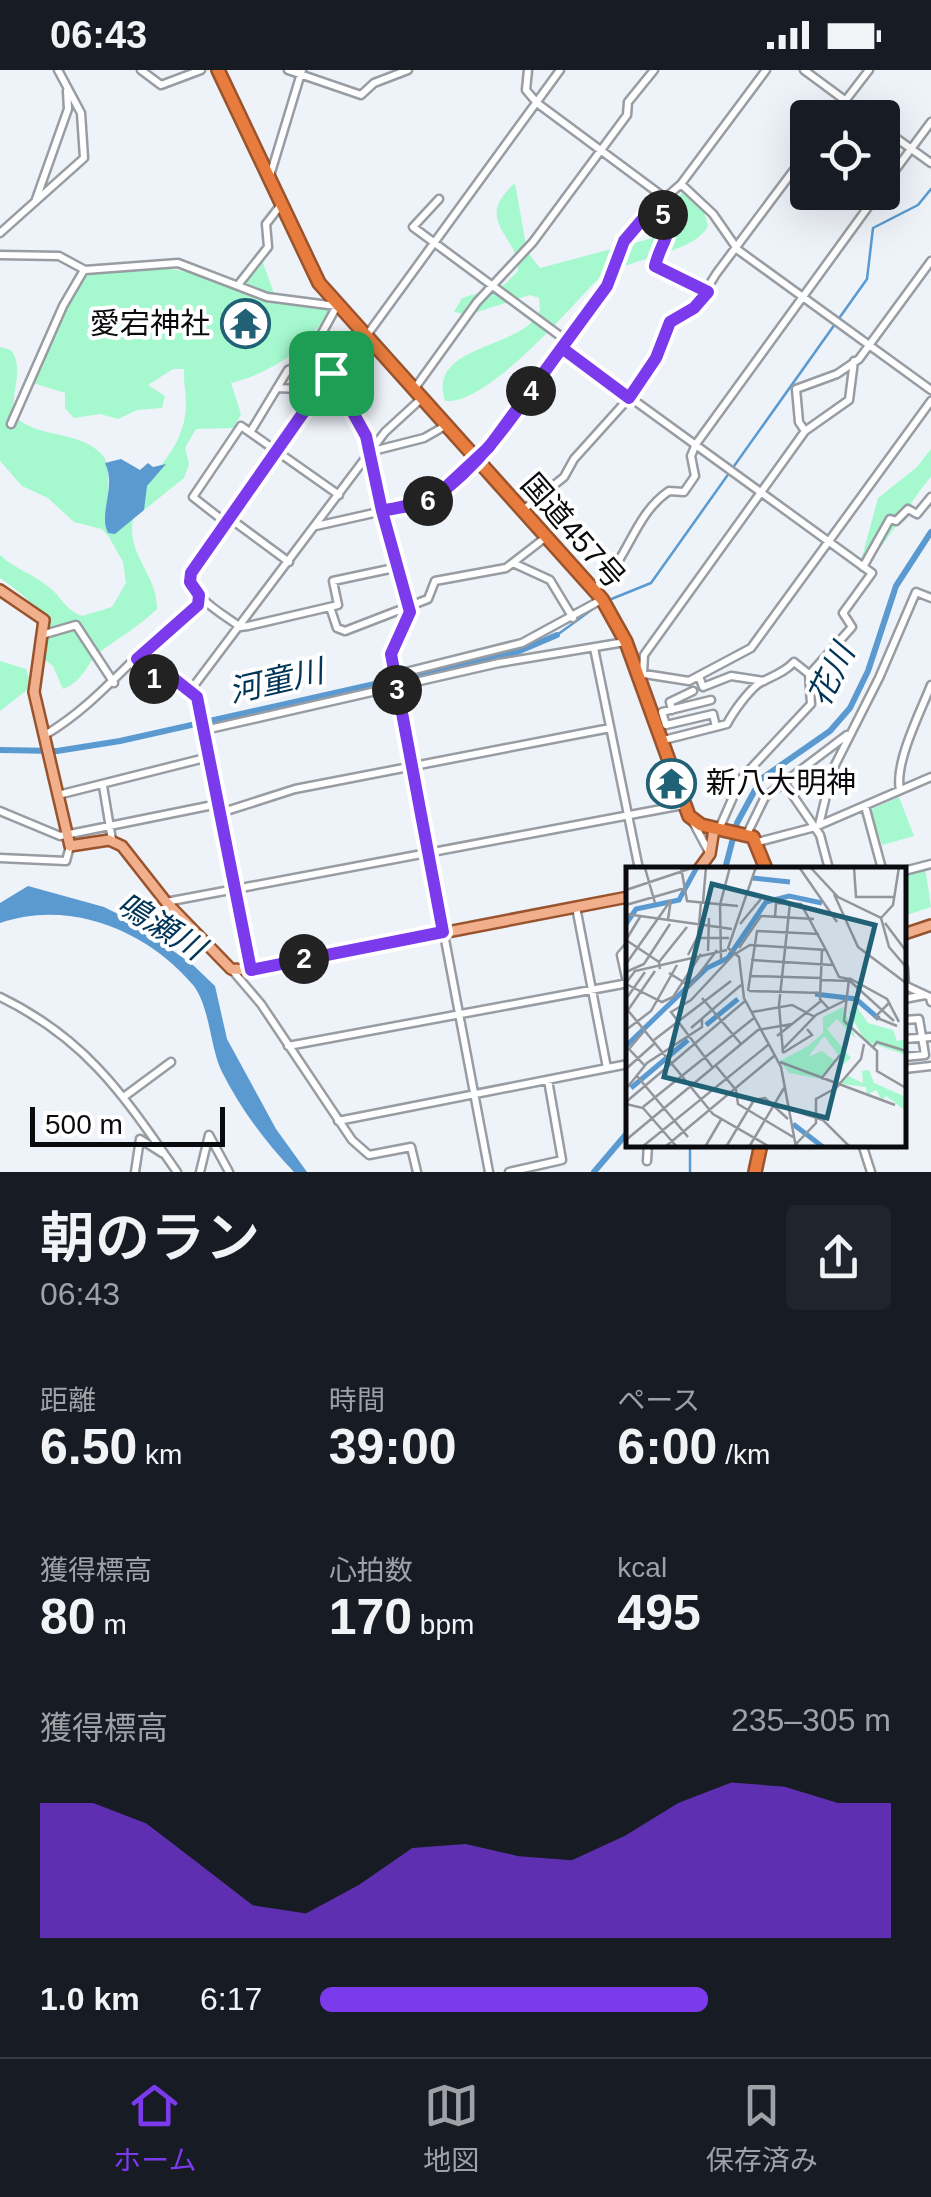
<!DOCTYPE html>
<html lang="ja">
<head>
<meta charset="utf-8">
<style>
	body { margin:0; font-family:Helvetica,"Noto Sans JP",sans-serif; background:#20242c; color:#f1f3f6; height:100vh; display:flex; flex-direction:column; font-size:38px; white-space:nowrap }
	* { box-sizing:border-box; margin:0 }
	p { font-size:32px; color:#9ea1a6 }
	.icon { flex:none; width:55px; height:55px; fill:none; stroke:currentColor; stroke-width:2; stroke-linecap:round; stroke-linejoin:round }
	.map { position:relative; height:1102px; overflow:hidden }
	.details { display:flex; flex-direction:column; background:#171b24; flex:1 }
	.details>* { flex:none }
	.buttons { position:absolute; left:790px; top:30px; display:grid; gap:20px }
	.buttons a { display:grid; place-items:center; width:110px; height:110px; border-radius:10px; background:#171b24; box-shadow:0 10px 40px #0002; font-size:50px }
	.scale { position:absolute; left:30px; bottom:25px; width:195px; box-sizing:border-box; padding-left:10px; border:5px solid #0a0b0e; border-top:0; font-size:28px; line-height:35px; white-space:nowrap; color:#0a0b0e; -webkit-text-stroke:8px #fff; paint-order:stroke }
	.pin { position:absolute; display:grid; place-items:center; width:85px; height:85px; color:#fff; margin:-42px; border-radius:20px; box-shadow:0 5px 15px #0006 }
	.km { position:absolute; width:50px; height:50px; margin:-25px; border-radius:50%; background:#222; color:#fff; font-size:28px; line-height:50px; text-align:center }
	.round { display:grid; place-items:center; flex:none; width:105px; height:105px; border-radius:10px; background:#20242c }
	.summary { display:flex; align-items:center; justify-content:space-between; height:170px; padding:0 40px }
	h1 { font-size:55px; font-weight:600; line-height:75px }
	.figures { display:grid; grid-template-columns:repeat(3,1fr); gap:15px; height:170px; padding:10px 40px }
	.figures div { display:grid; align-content:center }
	.figures b { font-size:50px; font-weight:600 }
	.figures small { font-size:28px; font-weight:400 }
	.figures p { font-size:28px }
	.chart { height:280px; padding:20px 40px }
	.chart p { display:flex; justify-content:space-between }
	.chart svg { width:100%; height:180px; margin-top:10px; fill:#7c3aed; opacity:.7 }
	ul { padding:0 40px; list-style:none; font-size:32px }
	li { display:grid; grid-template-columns:160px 120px 1fr; align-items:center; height:75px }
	li i { height:25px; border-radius:12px; background:#7c3aed }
	.status { display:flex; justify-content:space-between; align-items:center; height:70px; padding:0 50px; background:#171b24; direction:ltr }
	.status svg { height:28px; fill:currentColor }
	.dock { display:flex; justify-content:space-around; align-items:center; height:140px; border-top:2px solid #363941; background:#171b24; font-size:28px; color:#9ea1a6 }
	.dock a { display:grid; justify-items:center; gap:5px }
	.dock .active { color:#7c3aed }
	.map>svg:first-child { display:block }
	.green { fill:#a6f9ce }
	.water { fill:#5a9ad0 }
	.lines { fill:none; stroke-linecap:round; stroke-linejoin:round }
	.stream { stroke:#5a9ad0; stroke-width:2.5 }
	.river { stroke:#5a9ad0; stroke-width:6 }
	.minor-casing { stroke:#989ca3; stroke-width:11 }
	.major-casing { stroke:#9a542d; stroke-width:14 }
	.highway-casing { stroke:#9a542d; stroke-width:16 }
	.minor { stroke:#fff; stroke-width:6 }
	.major { stroke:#f1b08b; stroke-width:9 }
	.highway { stroke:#e77c3e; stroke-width:11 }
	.route-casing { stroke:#fff; stroke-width:20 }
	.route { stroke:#7c3aed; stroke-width:12 }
	.labels { text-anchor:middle; stroke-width:8; stroke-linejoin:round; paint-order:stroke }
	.poi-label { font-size:30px; fill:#0a0b0e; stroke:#fff; text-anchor:end }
	.street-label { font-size:30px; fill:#0a0b0e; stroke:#fff }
	.water-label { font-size:32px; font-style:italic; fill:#003558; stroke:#fff }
	.inset-river { fill:none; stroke:#5a9ad0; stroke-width:5 }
	.inset-road { fill:none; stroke:#93969b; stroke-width:2.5 }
	.view { fill:#216176; fill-opacity:0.15; stroke:#216176; stroke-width:5 }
	.inset-edge { fill:none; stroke:#0a0b0e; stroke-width:5 }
</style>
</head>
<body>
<div class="status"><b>06:43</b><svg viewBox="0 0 49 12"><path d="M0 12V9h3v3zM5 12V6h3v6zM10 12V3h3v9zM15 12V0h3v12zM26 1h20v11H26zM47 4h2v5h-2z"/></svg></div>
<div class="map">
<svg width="931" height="1102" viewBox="0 0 931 1102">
	<rect width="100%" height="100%" fill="#eef2f9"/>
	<path class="green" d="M515,113l12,68 13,17 128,-34 11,-11v-26l8,-14 12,12 9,31c-15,30 -90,32 -115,58 -27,29 -107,121 -148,117 -19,-58 80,-51 95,-91l-1,-12 -9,-3 -62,20 -14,-3 8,-14 42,-13 14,-14c2,-36 -47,-49 -3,-88z
		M262,190l15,42 53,7c-22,40 -57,63 -99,74l10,31 -7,14 -38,1 -11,19 4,16 -5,14 -51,41c-7,35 25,57 24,90 -18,17 -34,26 -53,40 -18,12 -18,31 -41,40l-10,-23 -8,-6c0,-47 -7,-55 -45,-82v-23c16,15 34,19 50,33 12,10 17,23 32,28l30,-9 14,-24 -3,-21 -14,-25 -7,-8 -28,-7 -26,-24 -26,-12 -22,-25v-114l11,3c15,20 -3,45 5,68 25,21 66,12 87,38 10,13 1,32 9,46 32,-12 68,-50 73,-86 3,-16 -2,-32 -1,-47h-11l-25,16 17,11 -3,12 -25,2 -19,9 -18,-5 -26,4 -9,-10v-15l-32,-10 48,-112c70,-6 87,-9 155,17z
		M931,379v28c-17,17 -56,88 -72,91l19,-70 39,-31z
		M0,591l26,8 4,13 -3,8 -27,21z
		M899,727l15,39 -32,9 -12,-35z
		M925,797l6,40 -27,9v-44z"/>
	<path class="water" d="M121,389l19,11 8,-7 5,4 13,-3 -19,22 -3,24 -29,24 -7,-1c-10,-21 9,-45 -3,-70z
		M28,816l76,21 26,13 63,45 22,21 12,53 49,90 31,43h-13c-28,-29 -54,-64 -72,-100 -12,-24 -12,-66 -29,-87 -47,-56 -125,-86 -193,-62v-20z"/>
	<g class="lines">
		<path class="stream" d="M609,530l42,-17 216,-304 6,-51 45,-23 13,-16
			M557,565l44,-32
			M690,1102v-28"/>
		<path class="river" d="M0,680l57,1 63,-10 397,-89 40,-17
			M725,799l12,-46 24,-44 69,-48 20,-23 18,-37 28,-85 35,-54
			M594,1102l34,-40"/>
		<defs>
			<path id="minor" d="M141,0l20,15 40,-15
				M288,0l73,25 13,-12 34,-13
				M528,0l-2,20 11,13 128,95
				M804,0l65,48
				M832,48l37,-48
				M882,58l49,35
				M269,109l33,-109
				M681,114l32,30 25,36 193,140
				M882,118l49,-66
				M439,129l-26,28 154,114
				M35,132l33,-93 -1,-18
				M653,137c28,20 8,33 2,59l53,25
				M0,163l84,-75 -3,-45 -23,-43
				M0,185l59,1 26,14 93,-7 89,34 69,9
				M238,215l30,-38 -2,-23 14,-18
				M338,234l-22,40 50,92 27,128 16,45 -1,17 -17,28 98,518
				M367,265l193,-265
				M562,278l310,225 -29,40 9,14 -43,48
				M329,298l39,-29
				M331,303l-140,200c-2,24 31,40 49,54l8,-1 90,-21 -5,-24 61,-13
				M277,318l22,1 27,-10
				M415,318l62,-86 56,-60 94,-127 1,-13 26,-32
				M11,354l52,-118 21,-36
				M251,361l37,-61 34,-13
				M805,361l-6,-9 -3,-33 41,-15 22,-15 72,-98
				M373,381l51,-13 21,-12
				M523,440l41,-33 10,-18 55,-61 26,-38 16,-38 26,-17 19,-31 92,-123
				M228,447l61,45
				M225,452l-32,-25 48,-71 98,69
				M316,456l116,-26 57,-53 118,-160 23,-58 51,-45 85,-114
				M513,493l37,17 23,38
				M863,497l27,-48 6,2 12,-12 9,5 14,-17
				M594,519c34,-25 38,-73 75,-98l15,1 11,-16 -4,-20 5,-12 183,-252
				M330,537l7,21 8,3 83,-32 7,-18 71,-13 40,-31
				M45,564l31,-9 38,58
				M594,578l45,221
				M137,589l20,24 11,-8 29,22 54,273
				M638,603l51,8 62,-33 180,-247
				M643,603l1,-18 161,-224 44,-31 5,-39
				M394,605l128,-32 79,-43
				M699,606l4,11 28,-11 33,5
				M190,621l195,-259 36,-33
				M711,630l-49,12 4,13 47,-11 3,13
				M672,640l-2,-8 23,-11
				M205,660l294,-67 126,-21
				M45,665c42,-25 68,-56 103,-89 16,-16 44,-24 52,-48
				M664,670l63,-16c6,-12 20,-31 31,-40 13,-8 25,-10 36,-22l15,12 2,30 -70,75 -22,50
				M785,714l35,51 9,34
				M103,716l9,54
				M900,720c-6,-27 21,-79 31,-105
				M58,725l151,-38
				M865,736l17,63
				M0,741l60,25 158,-32
				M220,743l75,-24 315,-61
				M693,752l17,32
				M819,755l13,-54 47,-93 37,-86 15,6
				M746,766l19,-39 82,-62
				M758,772l57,-15 116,-50
				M0,788l66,3 4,-15
				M904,801l27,-7
				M166,832l517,-97
				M576,837l31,161
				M904,898l1,18
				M232,900l29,34 91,136 17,15 42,-8 6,25
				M904,915l26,12 1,5
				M0,927c87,42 124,99 177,175
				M904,929l21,-4
				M904,950l15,-1 6,36 -21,2
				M904,969l27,-2
				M288,976l335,-62 4,-2 -6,-27 7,-8
				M904,999l27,-3
				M125,1026l46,-34
				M338,1051l290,-57
				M862,1074l9,28
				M647,1091l1,-17
				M135,1102l5,-33 22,14
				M200,1102l9,-37 20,37
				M509,1102l53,-12 -14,-80"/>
			<path id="major" d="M0,520l44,30 -10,72 36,154 39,-6 13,6 44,56 65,67 20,1 377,-73
				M699,799l11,-15 4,-25
				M904,864l27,-9"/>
			<path id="highway" d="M218,0l101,213 283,316 24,43 63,174 12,9 52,12 13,32
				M755,1102l6,-28"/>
		</defs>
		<use href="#minor" class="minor-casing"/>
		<use href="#major" class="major-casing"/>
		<use href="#highway" class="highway-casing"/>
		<use href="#minor" class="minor"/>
		<use href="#major" class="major"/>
		<use href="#highway" class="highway"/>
	</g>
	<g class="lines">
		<defs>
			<path id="route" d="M331,303l-140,200 -1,9 9,13 -1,10 -61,54 19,23 12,-8 29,23 54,273 192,-38 -52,-278 19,-42 -28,-101c15,-4 39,-5 53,-14 53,-37 89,-98 127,-149l67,50 27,-40 14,-36 24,-14 14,-16 -53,-26c6,-27 26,-38 -2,-59l-29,34 -17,45 -118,161 -57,53 -50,11 -16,-75 -35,-63"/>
		</defs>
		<use href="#route" class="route-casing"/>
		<use href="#route" class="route"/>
	</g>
	<defs>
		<symbol id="temple-ring" viewBox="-11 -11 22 22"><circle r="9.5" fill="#fff" stroke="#216176" stroke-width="1.5"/><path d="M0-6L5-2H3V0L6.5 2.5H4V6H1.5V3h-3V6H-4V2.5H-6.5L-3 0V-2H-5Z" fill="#216176"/></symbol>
	</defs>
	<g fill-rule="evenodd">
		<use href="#temple-ring" x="218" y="226" width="55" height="55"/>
		<use href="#temple-ring" x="644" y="686" width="55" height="55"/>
	</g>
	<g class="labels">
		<g class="poi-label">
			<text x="210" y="264">愛宕神社</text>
			<text x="706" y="723" text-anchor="start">新八大明神</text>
		</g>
		<g class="street-label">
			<text transform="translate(573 461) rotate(49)" y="10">国道457号</text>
		</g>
		<g class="water-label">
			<text transform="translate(831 605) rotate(-64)" y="11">花川</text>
			<text transform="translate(276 611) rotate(-13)" y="11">河童川</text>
			<text transform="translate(161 856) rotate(32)" y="11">鳴瀬川</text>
		</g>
	</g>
	<g transform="translate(626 797)">
		<rect width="280" height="280" fill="#eef2f9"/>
		<path d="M230,139l12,17 25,7 4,11 9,-2v16l-41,-14 -16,-29zM217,140l13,32 -19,-20 -10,10 24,29 -13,11 1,-13 -15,-20 -16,21 14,-6 13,10 -13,18 -33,-6 -9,-12 28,-15 15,-13v-16zM243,203l5,13 32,14v14l-20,-15 -4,4 -6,-10 -9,5 -1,-8 -25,-3 7,-8 15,7 -1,-12z" fill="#a6f9ce"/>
		<path class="inset-river" d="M127,11l37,4M0,57l10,-15 43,-9 18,-33M189,127l41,5 23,20M80,158l32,-26M0,179l81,-78 21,-10 38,-56 23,-6 33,7M5,221l57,-48M167,257l30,23"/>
		<path class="inset-road" d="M55,0l6,34 51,5M130,0l-28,81 11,9 5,41 37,69 15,80M173,0l38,55M184,0l28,30 43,21 8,29 17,20M228,0l2,30h38M19,1l10,35M0,23l69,-23M208,27l24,53 48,36M77,35l3,-35M0,38l59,-17M0,47l106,15M14,50l-14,23 33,22 1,7M149,50l1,-14 25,1 25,46M255,51l12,-13 6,-38M259,56l21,28M114,57l21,-25M71,71h32M113,81l22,-32 53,3M196,82l-2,50 9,10M82,84l1,-33M109,87l15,-9 76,5 13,27 10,2 -5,42 33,30v20l29,17M62,88l10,-19 3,-34M95,92l-1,-54 10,-38M125,93l82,5M33,95l28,-35M0,97l45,-64 -3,19M0,105l18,-8 26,-40M43,106l21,13 27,-36M123,109l72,2M223,111l38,21 12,23M195,113l29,1 44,40M0,116l9,-12 92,-21M0,117l36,18 11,-5 28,-43M122,124l9,-60 62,3M123,124l71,2M76,131l39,46M0,132l19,-27M264,135l-15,15 22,9M0,141l87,106 57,33M126,145l40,-7 23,12M0,146l29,-42M65,161l50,-43M0,163l25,-19 26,-46M151,169l44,-35M28,173l77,-59M247,180l4,-5 29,9M156,183l34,-35 32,-16M157,186l-4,-48 11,-102M157,186l29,-18 -5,-6M154,195l115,43M19,199l-16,-17 16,-19M90,199l20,24 2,14 55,33M87,201l-42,-56 20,-12 43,-46M0,202l29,-26M11,209l51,61M195,212l19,-24M0,222l21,-26 55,-36v-8M0,235l119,-101M0,237l17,4 34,39M17,240l111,-89M163,242l34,11 27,27M0,273l132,-110 34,-6M170,277l20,-21v-24l20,-11 25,-29 3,-15M16,280l126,-102M39,280l109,-91M79,280l17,-29M100,280l28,-47 11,-2 23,21M123,280l35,-59"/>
		<path class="view" d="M86,17l163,41 -48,193 -163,-41z"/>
		<rect width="280" height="280" class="inset-edge"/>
	</g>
</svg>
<div class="buttons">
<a><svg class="icon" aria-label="locate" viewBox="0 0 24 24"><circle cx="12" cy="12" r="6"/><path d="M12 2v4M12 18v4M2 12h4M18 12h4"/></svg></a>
</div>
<div class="scale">500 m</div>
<div class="pin" style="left:331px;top:303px;background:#1e9e55"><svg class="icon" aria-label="arrive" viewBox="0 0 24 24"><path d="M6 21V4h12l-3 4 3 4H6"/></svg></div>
<b class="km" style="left:154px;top:609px">1</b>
<b class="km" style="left:304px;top:889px">2</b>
<b class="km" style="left:397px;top:620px">3</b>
<b class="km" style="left:531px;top:321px">4</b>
<b class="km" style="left:663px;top:145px">5</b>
<b class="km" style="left:428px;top:431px">6</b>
</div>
<section class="details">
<div class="summary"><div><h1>朝のラン</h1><p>06:43</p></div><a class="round"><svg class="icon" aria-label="share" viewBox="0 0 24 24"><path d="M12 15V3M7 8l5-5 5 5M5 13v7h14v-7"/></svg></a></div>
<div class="figures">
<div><p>距離</p><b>6.50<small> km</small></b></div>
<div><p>時間</p><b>39:00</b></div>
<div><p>ペース</p><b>6:00<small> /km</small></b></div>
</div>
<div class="figures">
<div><p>獲得標高</p><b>80<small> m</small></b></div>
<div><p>心拍数</p><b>170<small> bpm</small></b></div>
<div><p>kcal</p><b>495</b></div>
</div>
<div class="chart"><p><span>獲得標高</span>235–305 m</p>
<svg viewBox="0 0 160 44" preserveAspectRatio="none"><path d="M0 44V11L10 11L20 16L30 26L40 36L50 38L60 31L70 22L80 21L90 24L100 25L110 19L120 11L130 6L140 7L150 11L160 11V44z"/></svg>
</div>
<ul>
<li><b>1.0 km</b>6:17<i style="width:68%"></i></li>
</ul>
</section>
<nav class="dock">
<a class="active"><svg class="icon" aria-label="home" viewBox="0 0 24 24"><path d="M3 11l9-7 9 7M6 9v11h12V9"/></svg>ホーム</a>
<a><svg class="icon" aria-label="map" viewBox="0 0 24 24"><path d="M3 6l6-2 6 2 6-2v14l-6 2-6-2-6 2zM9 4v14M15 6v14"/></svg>地図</a>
<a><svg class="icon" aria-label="saved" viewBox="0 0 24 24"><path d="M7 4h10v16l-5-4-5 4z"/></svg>保存済み</a>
</nav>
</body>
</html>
